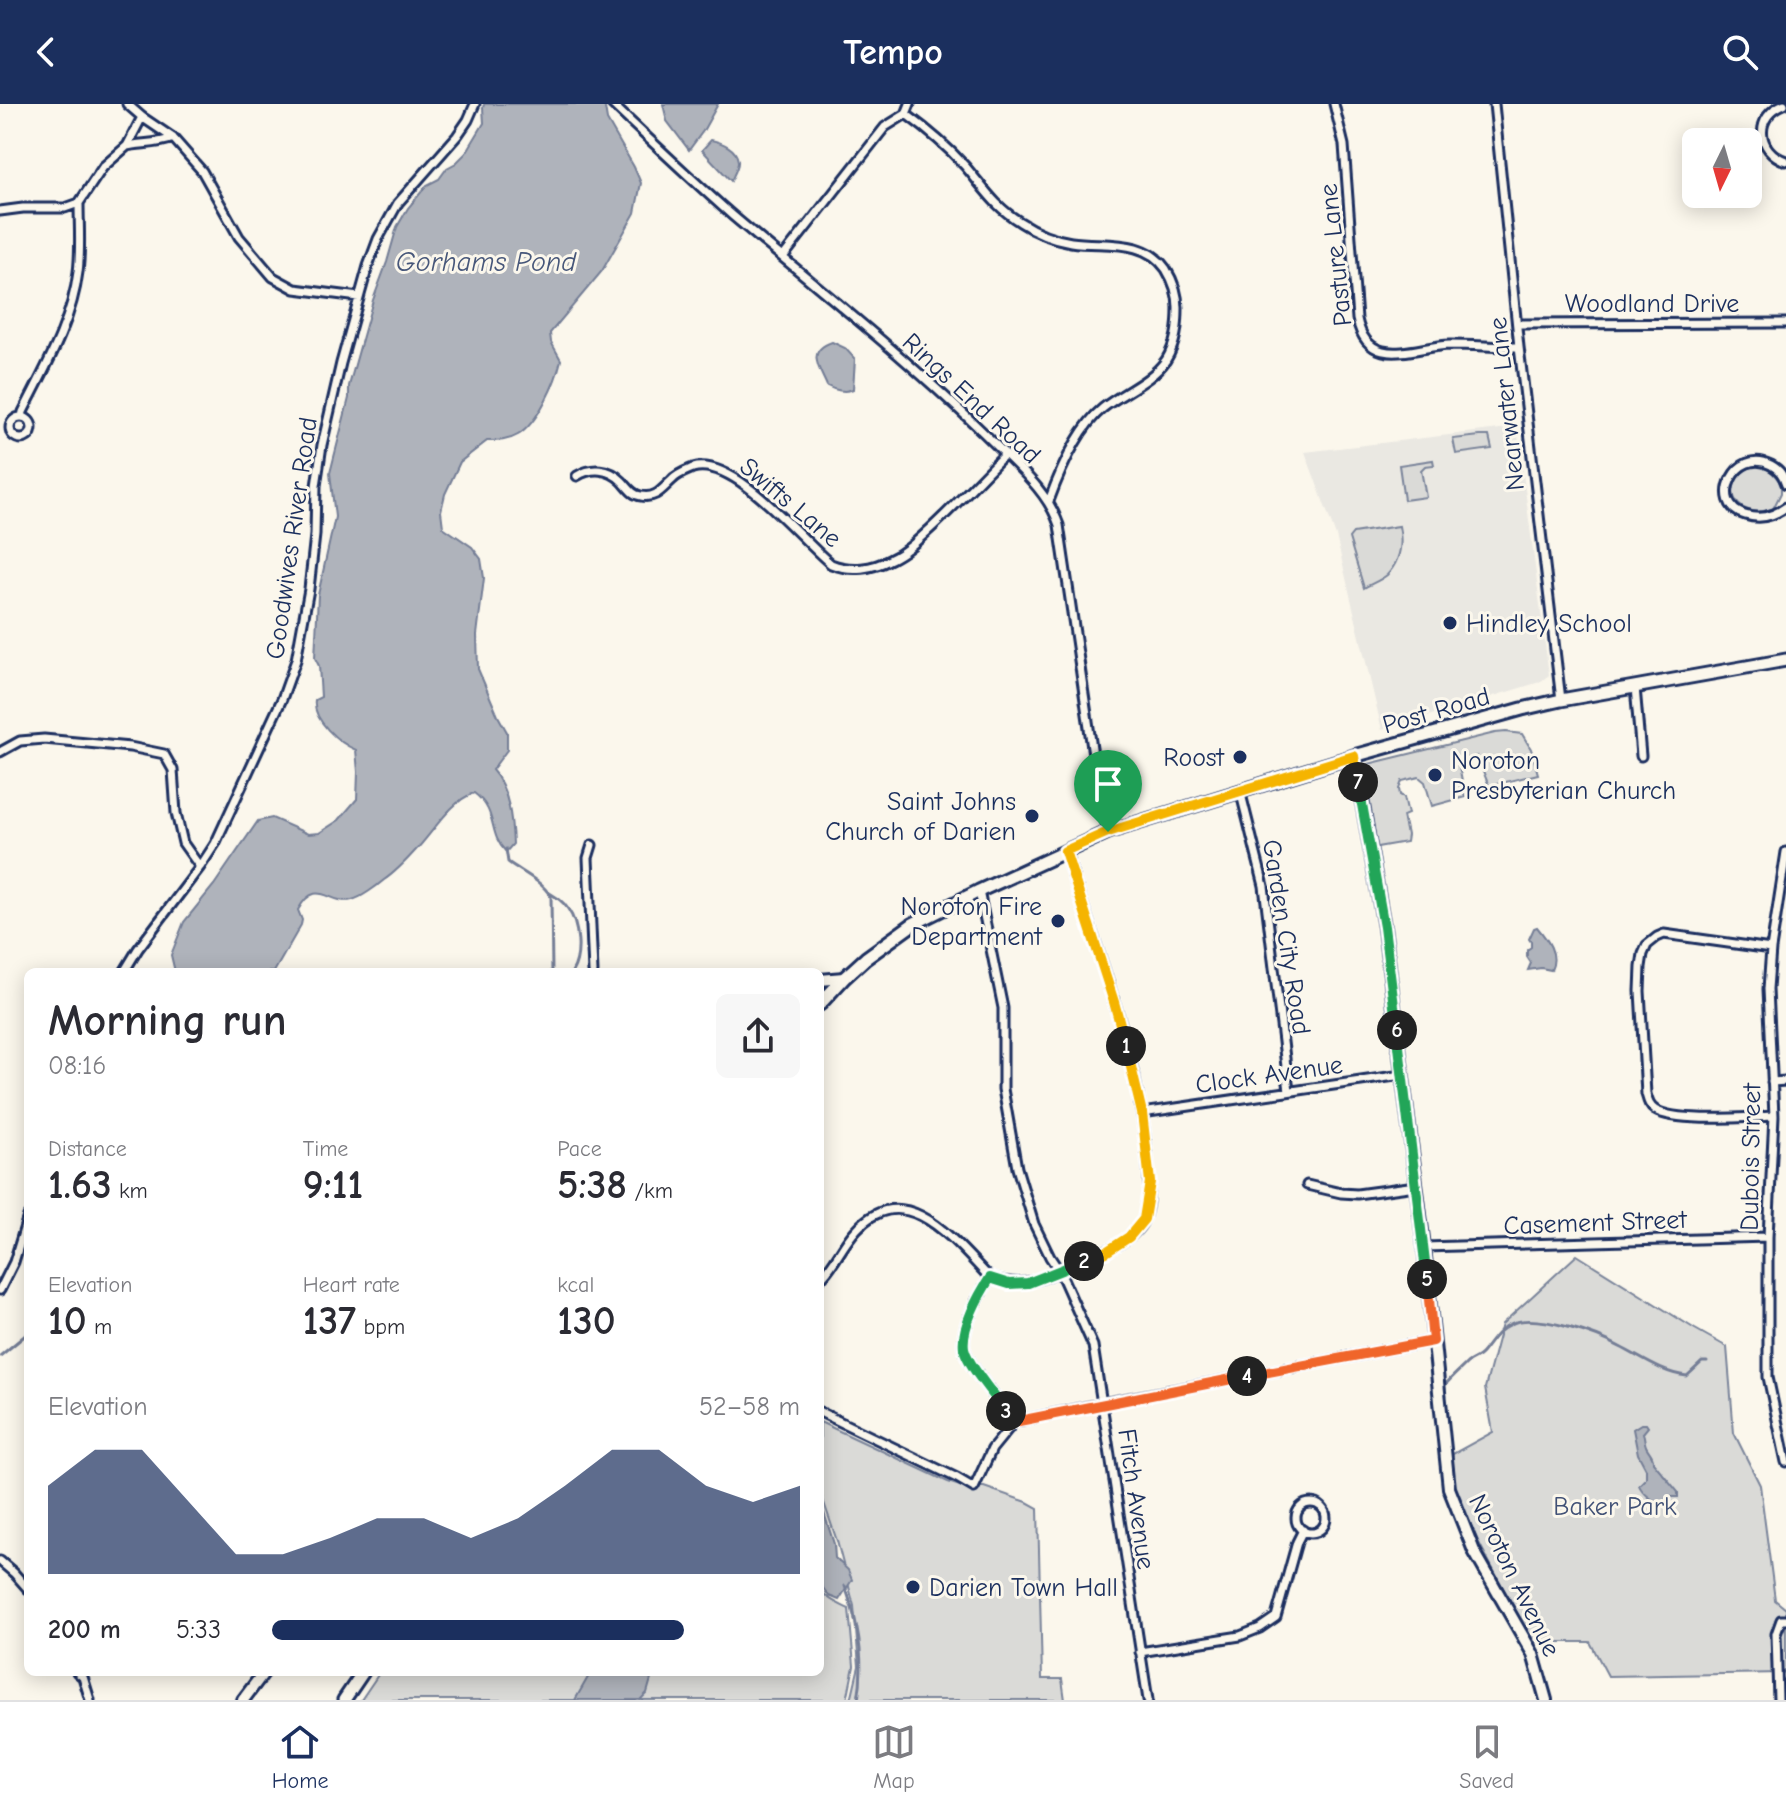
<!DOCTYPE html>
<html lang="en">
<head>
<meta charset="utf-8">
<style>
	body { margin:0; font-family:"Comic Neue",sans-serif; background:#f7f7f7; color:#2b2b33; height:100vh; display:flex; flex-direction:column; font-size:30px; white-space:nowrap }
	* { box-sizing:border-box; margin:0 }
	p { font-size:26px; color:#7c7c81 }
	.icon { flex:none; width:44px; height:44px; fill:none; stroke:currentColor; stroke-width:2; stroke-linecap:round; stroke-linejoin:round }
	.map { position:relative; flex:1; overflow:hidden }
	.side { position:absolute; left:24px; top:864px; width:800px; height:708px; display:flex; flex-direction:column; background:#fff; border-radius:12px; box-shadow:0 4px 20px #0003 }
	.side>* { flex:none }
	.needle { width:52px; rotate:185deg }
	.tools { position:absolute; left:1682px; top:24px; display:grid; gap:16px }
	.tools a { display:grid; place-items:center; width:80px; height:80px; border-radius:12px; background:#fff; box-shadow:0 4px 20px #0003; font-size:40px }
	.pin { position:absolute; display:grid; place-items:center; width:68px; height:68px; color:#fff; margin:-82px -34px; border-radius:50% 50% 50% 0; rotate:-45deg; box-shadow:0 0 8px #0007 }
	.pin .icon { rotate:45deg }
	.km { position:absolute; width:40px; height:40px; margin:-20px; border-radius:50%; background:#222; color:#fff; font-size:22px; line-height:40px; text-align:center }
	.round { display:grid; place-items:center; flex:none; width:84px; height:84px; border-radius:12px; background:#f7f7f7 }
	.headline { display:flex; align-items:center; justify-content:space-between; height:136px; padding:0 24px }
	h1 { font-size:44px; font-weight:700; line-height:60px }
	.figures { display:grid; grid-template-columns:repeat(3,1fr); gap:12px; height:136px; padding:8px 24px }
	.figures div { display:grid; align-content:center }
	.figures b { font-size:40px; font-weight:700 }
	.figures small { font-size:22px; font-weight:400 }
	.figures p { font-size:22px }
	.chart { height:224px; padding:16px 24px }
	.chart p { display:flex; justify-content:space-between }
	.chart svg { width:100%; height:144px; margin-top:8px; fill:#1b2f5e; opacity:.7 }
	ul { padding:0 24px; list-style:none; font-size:26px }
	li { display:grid; grid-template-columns:128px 96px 1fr; align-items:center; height:60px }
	li i { height:20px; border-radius:10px; background:#1b2f5e }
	header { display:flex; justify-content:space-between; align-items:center; height:104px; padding:0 24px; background:#1b2f5e; color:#fff; font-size:36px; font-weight:700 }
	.tabs { display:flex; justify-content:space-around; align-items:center; height:112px; border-top:2px solid #e1e1e2; background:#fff; font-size:22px; color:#7c7c81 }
	.tabs a { display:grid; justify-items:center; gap:4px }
	.tabs .selected { color:#1b2f5e }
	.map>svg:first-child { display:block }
	.built { fill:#eae8e2 }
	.green { fill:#dadad7; stroke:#7a849a; stroke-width:2 }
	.water { fill:#afb3bb; stroke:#747e96; stroke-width:2 }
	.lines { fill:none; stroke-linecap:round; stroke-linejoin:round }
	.stream { stroke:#747e96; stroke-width:3 }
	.street-casing { stroke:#1b2f5e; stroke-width:13 }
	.secondary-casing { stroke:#1b2f5e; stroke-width:16 }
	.primary-casing { stroke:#1b2f5e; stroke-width:17 }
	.street { stroke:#fbf7ec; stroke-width:7 }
	.secondary { stroke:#fbf7ec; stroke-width:10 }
	.primary { stroke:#fbf7ec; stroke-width:11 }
	.split-1-casing { stroke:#fff; stroke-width:16 }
	.split-2-casing { stroke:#fff; stroke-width:16 }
	.split-3-casing { stroke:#fff; stroke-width:16 }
	.split-4-casing { stroke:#fff; stroke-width:16 }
	.split-5-casing { stroke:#fff; stroke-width:16 }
	.split-6-casing { stroke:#fff; stroke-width:16 }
	.split-7-casing { stroke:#fff; stroke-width:16 }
	.split-8-casing { stroke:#fff; stroke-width:16 }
	.split-1 { stroke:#f5b400; stroke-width:10 }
	.split-2 { stroke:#f5b400; stroke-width:10 }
	.split-3 { stroke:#22a559; stroke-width:10 }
	.split-4 { stroke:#f0652b; stroke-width:10 }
	.split-5 { stroke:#f0652b; stroke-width:10 }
	.split-6 { stroke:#22a559; stroke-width:10 }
	.split-7 { stroke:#22a559; stroke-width:10 }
	.split-8 { stroke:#f5b400; stroke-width:10 }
	.poi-dot { fill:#1b2f5e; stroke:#fbf7ec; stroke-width:3 }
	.labels { text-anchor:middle; stroke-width:6; stroke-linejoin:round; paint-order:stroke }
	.street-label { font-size:26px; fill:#1b2f5e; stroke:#fbf7ec }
	.poi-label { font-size:26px; fill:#1b2f5e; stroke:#fbf7ec; text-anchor:start }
	.park-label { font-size:26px; fill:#415176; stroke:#fbf7ec }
	.water-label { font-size:28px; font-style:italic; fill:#47577a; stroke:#fbf7ec }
</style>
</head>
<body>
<header><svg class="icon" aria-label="back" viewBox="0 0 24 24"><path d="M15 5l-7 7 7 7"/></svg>Tempo<svg class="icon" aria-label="search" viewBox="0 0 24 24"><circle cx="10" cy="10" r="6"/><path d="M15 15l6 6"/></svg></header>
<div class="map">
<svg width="1786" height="1596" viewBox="0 0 1786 1596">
	<rect width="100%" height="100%" fill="#fbf7ec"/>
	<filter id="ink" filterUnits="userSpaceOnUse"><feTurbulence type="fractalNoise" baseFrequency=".0125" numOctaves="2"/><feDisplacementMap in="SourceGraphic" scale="16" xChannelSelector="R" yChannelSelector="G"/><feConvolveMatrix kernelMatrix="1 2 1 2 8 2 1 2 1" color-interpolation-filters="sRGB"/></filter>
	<g filter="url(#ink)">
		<path class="built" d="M1517,323l32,248 -9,7 -158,48 -46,-194 -31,-84z"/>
		<path class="green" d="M1480,332h9l3,13 -36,5 -3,-15z
			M1433,356l1,5 -9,1 -4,4 5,27 -22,3 -5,-35z
			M1755,361c14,3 19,8 26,19v9l-8,16c-41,13 -56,-29 -18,-44z
			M1399,422c4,18 1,35 -12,49 -6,5 -16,9 -23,13l-15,-50 4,-5z
			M1506,628l16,2 9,15 7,25 -49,12 -12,-30 -19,5 7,36 -33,9 -7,-24 -6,-5 -17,4 -3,8 1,6 4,2 4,17 -5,2 4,19 -1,7 -29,5 -13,-82 131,-32z
			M1577,1151l118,74 32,18 7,86 26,52 15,115 11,9v61l-3,3 -175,3 -18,-34h-58l-54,-101 -20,-43 -9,-42 44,-24 -8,-44 17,-64z
			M820,1318l128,60 15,5h21l43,15 11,6 4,171h20l3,21h-214l8,-34 -5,-60 -17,-65 -17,-50z
			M820,1485c6,10 19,15 29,20l5,57 -7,34h-486l19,-28h440z"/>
		<path class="water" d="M484,0h118l3,4 2,12 27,47 7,16 -6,30 -33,58 -52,62 1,9 10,18c-5,22 -23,63 -43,75 -10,6 -20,6 -31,6l-27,21 -15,32 -4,17 2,16 29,20 9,12 3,19 -7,57 1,34 20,47 9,16v18l-15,20c17,18 20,50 21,74l-7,8c-19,-19 -7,-40 -32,-59 -22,7 -42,40 -58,57 -9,10 -20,22 -32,30 -7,6 -23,18 -32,20 -22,6 -35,-24 -54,10l4,10 -1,5 -27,47h-99l-4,-17 13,-33 30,-37 44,-64 14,-3 36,16 11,-1 20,-13 18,-21 1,-27 -2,-22c-17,-7 -44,-30 -41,-50l6,-3 -2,-31 -4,-8 3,-63 17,-78 -5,-44 19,-75v-12l24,-86 14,-38 10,-35 11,-19 19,-23 12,-6 8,-11 9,-5 10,-10 18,-30 -1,-15z
			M663,0h55l-15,27 -14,19 -22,-29z
			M711,36c10,2 26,8 27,21 1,5 -5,15 -7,20l-29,-31z
			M832,238l13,6 10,11 -2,30c-8,4 -19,1 -26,-3 -7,-17 -22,-35 5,-44z
			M1537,823c10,12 22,27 14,43l-10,-2 -13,2 3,-7 -4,-6v-7l4,-3v-5l-2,-3 5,-11z
			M1641,1320h5l2,3 -5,6c2,5 1,8 3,13 3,7 8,9 7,16l25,30v5h-6l-8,9c-9,-3 -22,-13 -25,-21l7,-7v-9l-8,-15 -5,-25z
			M820,1396l14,44 1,14 13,12 4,10 -13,20 -10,-4 -9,-12z
			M591,1568h62l-6,21 -7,7h-65z"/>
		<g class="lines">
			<path class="stream" d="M506,745l2,13c15,11 33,18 43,35l1,75
				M548,788c8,5 15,9 20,17 11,16 14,46 4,63
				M0,1252l28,-23
				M1445,1281c7,-8 15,-15 22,-22 5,-4 11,-5 15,-10 10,-12 16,-24 31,-30 24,-10 85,12 107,24 22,11 42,26 67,29l15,-14h5
				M845,1482c13,36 20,77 13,114"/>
			<defs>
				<path id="street" d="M127,0l15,13 31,21 29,33 37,66 34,40 22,12 64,8
					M612,0c40,38 80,76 121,112 89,75 180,147 262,228 25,25 53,48 64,81l38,257 11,50
					M1334,0l10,41 13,174c11,53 58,27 93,26 23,0 46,2 69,2
					M1494,0l25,243 42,353
					M1784,0c-30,12 -28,47 2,57
					M906,10c22,16 41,32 59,52 19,22 29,40 55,56 15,10 33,17 51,20 33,5 73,-5 95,27 8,13 12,24 12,39 0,19 -2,36 -12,52 -15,22 -43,32 -63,48 -25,20 -43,63 -54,93
					M127,42c15,-3 32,-2 46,-8
					M0,107l23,-3h42l14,-5 24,-36 24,-21 15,-29
					M783,153l102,-130 21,-13 4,-10
					M1518,220l268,-1
					M22,313l1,-5c22,-44 49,-90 55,-140 3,-22 1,-46 1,-69
					M10 324a11 11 0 1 1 22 0a11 11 0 1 1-22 0Z
					M577,372c15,-9 32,-8 45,5 6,6 10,14 19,15 15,3 21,-7 31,-16 5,-6 14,-9 21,-12 42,-12 107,71 138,96 20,8 42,5 60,-5 15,-7 27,-19 39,-30 26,-24 50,-50 75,-75
					M1786,380c-3,-9 -6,-14 -15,-19 -35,-19 -63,39 -26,50 15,5 29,1 41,-8
					M1635,583l6,69
					M0,648l20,-11 24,-2 86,8 34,7 9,16 3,43 7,30 17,24
					M1240,686l24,96 25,205
					M592,741l-4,13 5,114
					M1786,748l-15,97 -3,40 6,127 -6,121v140l18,85
					M979,787l24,117v81l14,79 17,56 16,33 10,15 33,74 55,354
					M1771,845l-107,-15 -7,3 -10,8 -4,9 -2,13 -1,24 6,103c2,7 3,12 9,16 21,13 92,7 119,6
					M124,868l14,-23 62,-82 15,-23 67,-145 14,-39 13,-71 6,-54 1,-49 6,-41 19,-82 27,-97 10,-27 20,-36 59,-67 11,-16 7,-16
					M1772,978l14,-1
					M1142,1009l260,-38
					M1307,1081l34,8 16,1 59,-8
					M1424,1143l344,-10
					M990,1174c41,12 56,-2 93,-17 20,-8 55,-22 62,-45 7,-24 3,-48 1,-72 -12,-101 -50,-197 -81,-293
					M820,1175c15,-14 22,-34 36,-49 49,-55 100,13 134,48 -11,17 -29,49 -26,70 3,16 39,59 50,74
					M0,1186l14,-28 14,-46
					M820,1308l137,66 17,10 18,-39 22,-27 89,-19 330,-62
					M1296 1414a15 15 0 1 1 30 0a15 15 0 1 1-30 0Z
					M0,1457l14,12 14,16
					M1140,1548l100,-16 20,-8 16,-11 21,-75 6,-12
					M77,1568l6,5 7,23
					M1778,1596l-2,-66 5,-14h5"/>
				<path id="secondary" d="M1354,652l30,171 40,320 25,241 25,63 59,103 13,46
					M820,876l24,-2
					M243,1596l21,-28"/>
				<path id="primary" d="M820,900l24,-26 22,-20 47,-34 66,-33 129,-59 246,-76 168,-47 39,-9 225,-40
					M344,1596l19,-28"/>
			</defs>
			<use href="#street" class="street-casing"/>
			<use href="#secondary" class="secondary-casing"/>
			<use href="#primary" class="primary-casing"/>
			<use href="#street" class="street"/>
			<use href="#secondary" class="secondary"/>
			<use href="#primary" class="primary"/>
		</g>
	</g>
	<g class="lines" filter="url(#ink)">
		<defs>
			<path id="split-1" d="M1108,728l-43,19 49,151 12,44"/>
			<path id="split-2" d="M1084,1157l22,-9 23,-15 15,-18 6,-37 -8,-69 -16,-67"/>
			<path id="split-3" d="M1006,1307c-11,-14 -39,-47 -42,-63 -3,-21 15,-53 26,-70l19,6 19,-1 56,-22"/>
			<path id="split-4" d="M1006,1307l8,11 233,-46"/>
			<path id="split-5" d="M1247,1272l186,-35 -6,-62"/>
			<path id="split-6" d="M1397,926l30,249"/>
			<path id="split-7" d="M1358,678l26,145 13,103"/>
			<path id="split-8" d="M1108,728l246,-76 4,26"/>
		</defs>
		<use href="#split-1" class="split-1-casing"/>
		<use href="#split-2" class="split-2-casing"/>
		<use href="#split-3" class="split-3-casing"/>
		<use href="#split-4" class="split-4-casing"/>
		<use href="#split-5" class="split-5-casing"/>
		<use href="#split-6" class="split-6-casing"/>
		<use href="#split-7" class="split-7-casing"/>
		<use href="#split-8" class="split-8-casing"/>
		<use href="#split-1" class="split-1"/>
		<use href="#split-2" class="split-2"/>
		<use href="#split-3" class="split-3"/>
		<use href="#split-4" class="split-4"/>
		<use href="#split-5" class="split-5"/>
		<use href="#split-6" class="split-6"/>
		<use href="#split-7" class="split-7"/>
		<use href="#split-8" class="split-8"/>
	</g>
	<g class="poi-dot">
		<circle cx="1450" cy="519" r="8"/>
		<circle cx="1240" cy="653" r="8"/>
		<circle cx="1435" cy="671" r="8"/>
		<circle cx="1032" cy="712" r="8"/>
		<circle cx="1058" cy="817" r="8"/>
		<circle cx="913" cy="1483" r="8"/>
	</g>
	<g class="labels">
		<g class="street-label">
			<text transform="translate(1335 151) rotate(-96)" y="9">Pasture Lane</text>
			<text x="1652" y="208">Woodland Drive</text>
			<text transform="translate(972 294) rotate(43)" y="9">Rings End Road</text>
			<text transform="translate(1506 300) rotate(-96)" y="9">Nearwater Lane</text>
			<text transform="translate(791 398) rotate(40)" y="9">Swifts Lane</text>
			<text transform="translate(291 434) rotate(-82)" y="9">Goodwives River Road</text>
			<text transform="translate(1436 606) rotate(-16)" y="9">Post Road</text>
			<text transform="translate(1287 833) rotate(81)" y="9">Garden City Road</text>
			<text transform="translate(1269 970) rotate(-8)" y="9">Clock Avenue</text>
			<text transform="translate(1750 1053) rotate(-89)" y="9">Dubois Street</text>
			<text transform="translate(1595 1118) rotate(-2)" y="9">Casement Street</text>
			<text transform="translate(1137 1395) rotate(82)" y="9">Fitch Avenue</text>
			<text transform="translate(1515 1471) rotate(64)" y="9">Noroton Avenue</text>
		</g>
		<g class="poi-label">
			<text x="1466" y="528">Hindley School</text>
			<text x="1224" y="662" text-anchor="end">Roost</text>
			<text x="1451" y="665">Noroton<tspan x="1451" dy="30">Presbyterian Church</tspan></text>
			<text x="1016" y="706" text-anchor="end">Saint Johns<tspan x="1016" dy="30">Church of Darien</tspan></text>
			<text x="1042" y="811" text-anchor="end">Noroton Fire<tspan x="1042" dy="30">Department</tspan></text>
			<text x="929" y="1492">Darien Town Hall</text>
		</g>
		<g class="park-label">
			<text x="1615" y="1411">Baker Park</text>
		</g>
		<g class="water-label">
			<text x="486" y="167">Gorhams Pond</text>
		</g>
	</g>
</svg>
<div class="tools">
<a><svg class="needle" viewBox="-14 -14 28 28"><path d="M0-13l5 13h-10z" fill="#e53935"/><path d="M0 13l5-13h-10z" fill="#7c7c81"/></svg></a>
</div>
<div class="pin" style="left:1108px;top:728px;background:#1e9e55"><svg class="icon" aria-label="arrive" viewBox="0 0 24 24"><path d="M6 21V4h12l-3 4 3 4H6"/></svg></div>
<b class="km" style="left:1126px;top:942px">1</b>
<b class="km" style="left:1084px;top:1157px">2</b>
<b class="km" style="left:1006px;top:1307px">3</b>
<b class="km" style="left:1247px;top:1272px">4</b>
<b class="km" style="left:1427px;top:1175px">5</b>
<b class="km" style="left:1397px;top:926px">6</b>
<b class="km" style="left:1358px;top:678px">7</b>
<section class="side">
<div class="headline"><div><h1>Morning run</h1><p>08:16</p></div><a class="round"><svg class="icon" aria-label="share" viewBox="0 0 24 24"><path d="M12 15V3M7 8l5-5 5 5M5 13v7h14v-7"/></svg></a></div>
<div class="figures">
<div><p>Distance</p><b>1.63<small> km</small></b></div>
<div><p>Time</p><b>9:11</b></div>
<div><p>Pace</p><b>5:38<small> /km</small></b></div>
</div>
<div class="figures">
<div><p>Elevation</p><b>10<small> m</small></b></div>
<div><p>Heart rate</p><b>137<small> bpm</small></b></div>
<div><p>kcal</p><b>130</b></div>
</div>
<div class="chart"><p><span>Elevation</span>52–58 m</p>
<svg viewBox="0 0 160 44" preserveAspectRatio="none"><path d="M0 44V17L10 6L20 6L30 22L40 38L50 38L60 33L70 27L80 27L90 33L100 27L110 17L120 6L130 6L140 17L150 22L160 17V44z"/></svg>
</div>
<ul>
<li><b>200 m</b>5:33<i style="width:78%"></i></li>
</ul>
</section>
</div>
<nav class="tabs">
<a class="selected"><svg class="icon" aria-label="home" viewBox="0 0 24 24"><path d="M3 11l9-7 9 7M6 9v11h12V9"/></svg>Home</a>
<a><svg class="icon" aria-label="map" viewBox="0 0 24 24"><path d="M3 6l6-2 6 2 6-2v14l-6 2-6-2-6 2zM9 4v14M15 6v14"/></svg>Map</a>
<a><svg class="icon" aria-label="saved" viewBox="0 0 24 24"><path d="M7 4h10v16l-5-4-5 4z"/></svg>Saved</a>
</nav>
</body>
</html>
